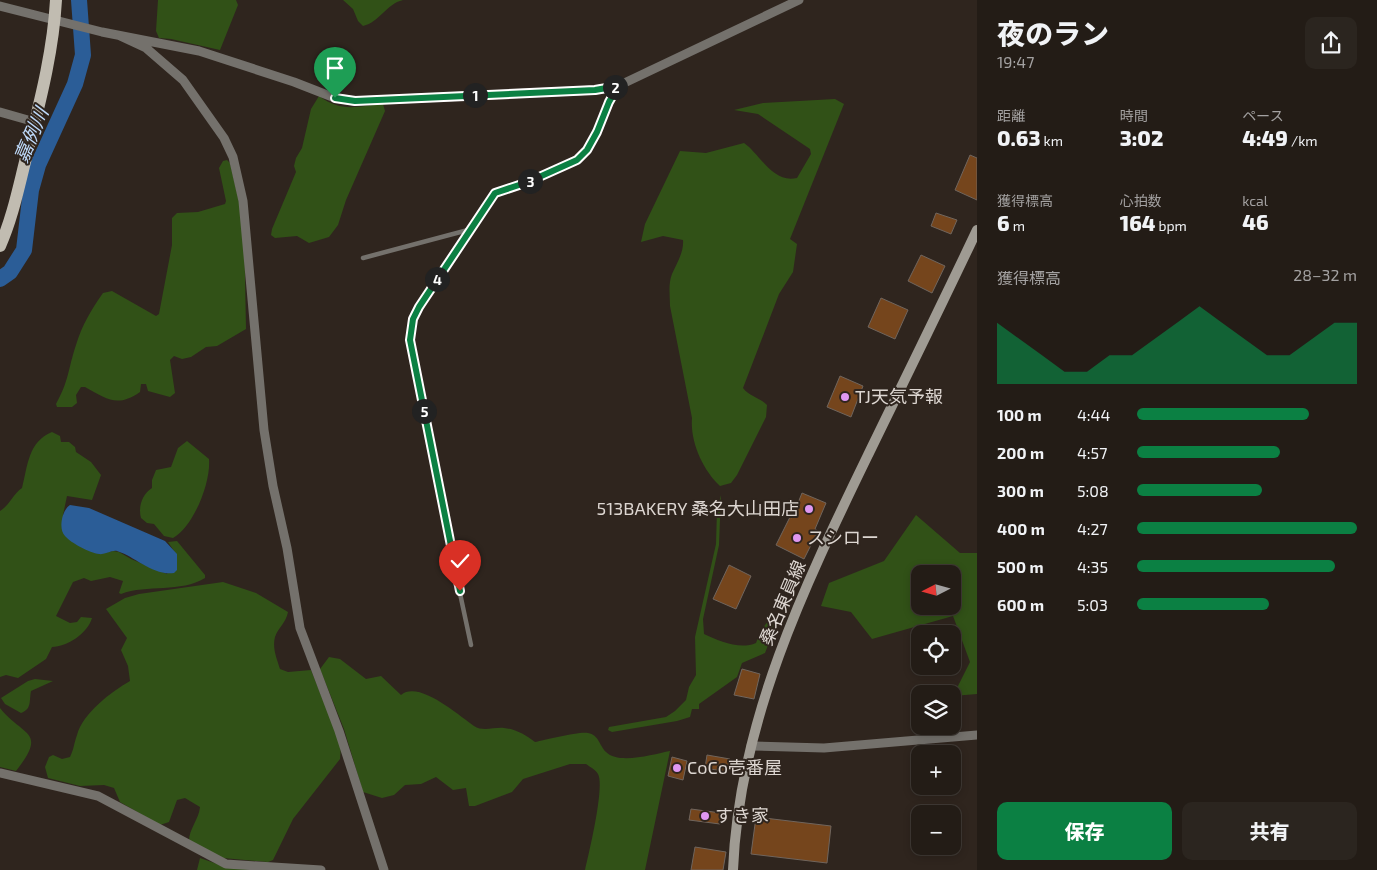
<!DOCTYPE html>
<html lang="ja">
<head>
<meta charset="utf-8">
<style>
	body { margin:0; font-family:"Exo 2","Noto Sans JP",sans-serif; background:#2b251f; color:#f1f3f6; height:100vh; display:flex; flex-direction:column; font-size:19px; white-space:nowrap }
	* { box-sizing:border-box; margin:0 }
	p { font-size:16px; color:#a3a1a1 }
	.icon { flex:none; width:28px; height:28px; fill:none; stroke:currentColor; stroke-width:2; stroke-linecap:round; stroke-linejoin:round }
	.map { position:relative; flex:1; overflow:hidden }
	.drawer { display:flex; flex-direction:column; background:#231c16; width:400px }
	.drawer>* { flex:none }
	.needle { width:32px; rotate:264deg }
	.tools { position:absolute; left:911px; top:565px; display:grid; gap:10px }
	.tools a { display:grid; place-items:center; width:50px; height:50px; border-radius:10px; background:#231c16; box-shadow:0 2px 8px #0003,0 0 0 1px #403a35; font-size:25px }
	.pin { position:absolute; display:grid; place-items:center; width:42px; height:42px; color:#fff; margin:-51px -21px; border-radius:50% 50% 50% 0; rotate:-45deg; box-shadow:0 0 5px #0007 }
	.pin .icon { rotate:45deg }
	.km { position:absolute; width:25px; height:25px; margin:-12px; border-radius:50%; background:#222; color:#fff; font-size:14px; line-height:25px; text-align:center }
	.round { display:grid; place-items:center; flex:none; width:52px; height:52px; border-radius:10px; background:#2b251f }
	.summary { display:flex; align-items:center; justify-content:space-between; height:85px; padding:0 20px }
	h1 { font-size:28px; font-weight:800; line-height:38px }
	.metrics { display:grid; grid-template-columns:repeat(3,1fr); gap:8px; height:85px; padding:5px 20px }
	.metrics div { display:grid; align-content:center }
	.metrics b { font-size:21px; font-weight:800 }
	.metrics small { font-size:14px; font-weight:400 }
	.metrics p { font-size:14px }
	.chart { height:140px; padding:10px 20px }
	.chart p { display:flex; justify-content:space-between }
	.chart svg { width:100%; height:90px; margin-top:5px; fill:#0b8043; opacity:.7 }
	.cta { display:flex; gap:10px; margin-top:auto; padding:10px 20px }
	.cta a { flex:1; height:58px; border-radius:10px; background:#0b8043; color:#fff; font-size:20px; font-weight:800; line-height:58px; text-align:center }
	.cta a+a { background:#2b251f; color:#f1f3f6 }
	ul { padding:0 20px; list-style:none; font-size:16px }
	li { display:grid; grid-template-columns:80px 60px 1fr; align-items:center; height:38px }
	li i { height:12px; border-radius:6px; background:#0b8043 }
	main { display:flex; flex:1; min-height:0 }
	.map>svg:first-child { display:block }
	.green { fill:#315117; fill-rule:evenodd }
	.water { fill:#2b5d97 }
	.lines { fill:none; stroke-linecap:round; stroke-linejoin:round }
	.river { stroke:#2b5d97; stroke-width:16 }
	.building { fill:#75451c; stroke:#70655d }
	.lane { stroke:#74716c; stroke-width:4.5 }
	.street { stroke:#74716c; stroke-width:9 }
	.secondary { stroke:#9f9b93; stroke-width:10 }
	.primary { stroke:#c1bcb1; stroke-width:12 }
	.route-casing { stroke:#fff; stroke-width:10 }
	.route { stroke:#0b8043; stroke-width:6 }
	.poi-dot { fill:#df98f1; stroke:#2f251e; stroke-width:2 }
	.labels { text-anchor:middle; stroke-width:4; stroke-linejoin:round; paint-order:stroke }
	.poi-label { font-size:18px; fill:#ddd6d1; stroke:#2f251e; text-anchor:start }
	.street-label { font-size:18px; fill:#ddd6d1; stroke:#2f251e }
	.water-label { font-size:19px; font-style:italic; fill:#bedafb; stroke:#2f251e }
</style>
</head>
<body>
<main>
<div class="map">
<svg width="977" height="870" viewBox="0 0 977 870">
	<rect width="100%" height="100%" fill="#2f251e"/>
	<path class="green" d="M158,0h78l2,5 -18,45 -49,-11 -12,-1 -3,-7z
		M343,0h60c-17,4 -23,22 -40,26l-5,-5 -5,-12z
		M319,96c23,17 38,10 64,8l2,7 -39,89 -8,25 -9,12 -20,6 -12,-7 -22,2 -4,-3 1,-6 24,-57 -2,-6 2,-8 6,-10 9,-39z
		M835,99l9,5 -54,135 7,5 -4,28 -14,22 -36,94c7,9 16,9 24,17l-1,12 -29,58 -6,8 -11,3c-17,-16 -30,-44 -28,-68l-22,-112c0,-11 -2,-22 2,-32 5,-11 12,-22 11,-34l-20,-4 -22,6 4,-18 35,-73 26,2 38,-10c16,11 29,41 53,35l14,-24 -1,-5 -52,-35 -24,-4 29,-7z
		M227,160l3,3 14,60 2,106 -29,17 -11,1 -15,10 -9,2 -8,-3 -4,4 5,33 -5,4 -22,-6 -2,-7h-5l-1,8c-23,16 -33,7 -55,-5h-4l-5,8 1,8 -5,4h-15l-1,-3c13,-23 12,-35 20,-59 6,-20 15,-35 27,-52l9,-2 44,25 3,-2 13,-69v-27l5,-5 21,-1 27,-8 1,-3 -7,-33 4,-7z
		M52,432l8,4 1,6h8l6,5 1,5 15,10 10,13 -9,25 -25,-4 -4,19 28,36 8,3 14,-3 6,1 12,7 36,15 9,-20 -8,-12 9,-1 28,34v3c-24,15 -58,6 -84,16l-2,-1 4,-12 -13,-4 -19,4 -7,-3 -11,4 -17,34 14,7 7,-1 4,-5 11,1c-4,15 -25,29 -40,29l-6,12 -28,19 -12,-3 -6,2v-166c10,-6 13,-17 22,-23 6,-23 6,-46 30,-56z
		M187,441l22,18c2,23 -15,67 -36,79l-9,-2 -10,-12 -7,-1 -6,-5c-3,-11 1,-24 11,-30v-8l4,-10 15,-3 7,-19z
		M721,495l-2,50 -16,74 1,15c15,7 36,16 52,9l5,-13 8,-10 7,5 -11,28 -23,10 -5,14 -38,27v5h-7l-2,8 -13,4 -65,11 -4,-2 1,-3 57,-10 9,-6 11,-11 3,-13 7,-12 -1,-38 21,-93 1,-34z
		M916,515l44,38h17v141l-24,2 17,-34 -17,-46 -81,23 -21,-27 -30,-6 8,-23 55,-22zM920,574h32v32h-32z
		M223,582l33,11 32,19c-2,11 -10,16 -13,25 -3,11 2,22 5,32l8,3 23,-2 30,75 -1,14 -47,60 -20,41 -5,2 -45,-4 -34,-17c0,-12 10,-22 11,-34l-15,-9 -8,2 -8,22 -9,3 -40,-23 -6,-14 -10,-3 -24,1 -32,-8 -3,-11 4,-10 4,-2 9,4 8,-2c4,-8 4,-14 7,-22 6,-22 34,-43 53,-54l-2,-15 -7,-16 6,-12 -21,-29 19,-11 14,-4z
		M329,657l11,2 26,20 15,-3 20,19c18,-15 57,20 73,31 9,6 20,1 30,2 11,1 22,7 31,14 10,-2 45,-11 53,-9 11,2 11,12 18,19 13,13 48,2 64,-1l-25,119h-60c4,-17 20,-84 13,-96 -3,-5 -8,-7 -12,-10h-16l-47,15 -11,13 -37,14h-6l-3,-18 -13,2 -17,-13 -15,7 -16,1 -11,10 -12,3 -19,-6 -19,-63 -24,-60z
		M35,679l18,2 -22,10c-2,10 1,18 -10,22l-16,-9 -4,-6 27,-17z
		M0,708c23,29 48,22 16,63l-16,-4z
		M200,858l23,8 41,4h-67z"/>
	<path class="water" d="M70,505l19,3 76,33 12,13v16l-3,3c-21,3 -38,-16 -57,-22 -6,-1 -12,4 -18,3 -9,-1 -28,-11 -34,-18 -7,-7 -3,-26 5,-31z"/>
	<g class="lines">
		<path class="river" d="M0,279l10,-7 14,-22 7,-60 7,-25 37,-81 8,-29 -4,-55"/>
	</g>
	<path class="building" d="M970,155l7,3v42l-22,-10z
		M936,213l21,7 -6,14 -20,-8z
		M921,255l24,11 -13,27 -24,-12z
		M881,298l27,12 -13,29 -27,-12z
		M840,376l23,10 -12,31 -24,-10z
		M802,493l24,10 -11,26 3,2 -14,28 -28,-14 14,-28 2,1z
		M729,565l22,11 -15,33 -23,-10z
		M742,669l18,5 -6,25 -20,-4z
		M707,755l23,4 -3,13 -22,-4z
		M672,757l15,4 -4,19 -15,-4z
		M691,809l30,4 -1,11 -31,-4z
		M756,817l75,9 -4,37 -76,-9z
		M695,847l31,5 -3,18h-32z"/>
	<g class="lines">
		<path class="lane" d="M363,258l105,-28
			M471,645l-23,-108 -38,-198 3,-20 6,-12 76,-114 33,-11 49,-22 10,-10 10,-18 12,-30 9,-14"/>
		<path class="street" d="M0,6l102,26 97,19 95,31 41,16 20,3 240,-11 23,-4 181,-86
			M118,35l28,13 37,32 41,58 9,19 10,44 21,229 9,56 14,62 13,80 39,103 45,139
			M0,112l35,10
			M751,746l73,2 153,-13
			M0,773l98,23 128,68 95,6"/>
		<path class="secondary" d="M733,870c6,-149 71,-283 135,-415 36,-74 73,-149 109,-225"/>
		<path class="primary" d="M0,246c12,-27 18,-56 25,-84 13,-53 28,-107 31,-162"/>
	</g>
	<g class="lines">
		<defs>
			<path id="route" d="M335,98l20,3 240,-11 23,-4 -9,16 -12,30 -10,18 -10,10 -49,22 -33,11 -76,114 -6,12 -3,21 50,251"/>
		</defs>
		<use href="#route" class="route-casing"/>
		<use href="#route" class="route"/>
	</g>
	<g class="poi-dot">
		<circle cx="845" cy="397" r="5"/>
		<circle cx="809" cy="509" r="5"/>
		<circle cx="797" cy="538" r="5"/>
		<circle cx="677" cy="768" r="5"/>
		<circle cx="705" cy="816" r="5"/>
	</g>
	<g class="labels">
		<g class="poi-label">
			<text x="855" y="403">TJ天気予報</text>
			<text x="799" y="515" text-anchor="end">513BAKERY 桑名大山田店</text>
			<text x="807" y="544">スシロー</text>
			<text x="687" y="774">CoCo壱番屋</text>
			<text x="715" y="822">すき家</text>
		</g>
		<g class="street-label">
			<text transform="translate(783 603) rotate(-67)" y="6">桑名東員線</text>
		</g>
		<g class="water-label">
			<text transform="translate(31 135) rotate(-67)" y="7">嘉例川</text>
		</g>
	</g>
</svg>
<div class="tools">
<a><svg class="needle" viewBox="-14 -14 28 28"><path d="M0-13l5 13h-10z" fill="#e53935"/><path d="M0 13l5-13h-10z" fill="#a3a1a1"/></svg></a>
<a><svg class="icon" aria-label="locate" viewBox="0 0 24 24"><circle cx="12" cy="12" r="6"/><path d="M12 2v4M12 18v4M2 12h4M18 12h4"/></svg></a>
<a><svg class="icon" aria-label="layers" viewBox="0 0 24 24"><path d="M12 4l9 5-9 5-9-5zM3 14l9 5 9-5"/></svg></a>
<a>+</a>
<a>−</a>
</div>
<div class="pin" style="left:335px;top:98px;background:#1e9e55"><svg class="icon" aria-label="arrive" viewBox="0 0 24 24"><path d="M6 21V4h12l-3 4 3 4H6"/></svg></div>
<div class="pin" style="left:460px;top:591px;background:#d93025"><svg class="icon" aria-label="check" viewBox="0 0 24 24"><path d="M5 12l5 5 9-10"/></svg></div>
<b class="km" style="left:475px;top:95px">1</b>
<b class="km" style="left:615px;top:87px">2</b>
<b class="km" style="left:530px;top:181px">3</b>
<b class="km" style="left:437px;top:279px">4</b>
<b class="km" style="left:424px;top:411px">5</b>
</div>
<section class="drawer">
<div class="summary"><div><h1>夜のラン</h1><p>19:47</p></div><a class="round"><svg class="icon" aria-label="share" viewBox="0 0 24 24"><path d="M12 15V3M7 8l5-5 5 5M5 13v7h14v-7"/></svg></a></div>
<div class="metrics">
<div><p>距離</p><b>0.63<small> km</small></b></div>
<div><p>時間</p><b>3:02</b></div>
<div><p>ペース</p><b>4:49<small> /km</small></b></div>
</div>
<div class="metrics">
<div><p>獲得標高</p><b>6<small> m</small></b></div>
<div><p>心拍数</p><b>164<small> bpm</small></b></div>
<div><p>kcal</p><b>46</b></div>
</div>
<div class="chart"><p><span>獲得標高</span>28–32 m</p>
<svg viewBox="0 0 160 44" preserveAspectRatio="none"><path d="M0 44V14L10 22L20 30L30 38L40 38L50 30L60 30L70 22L80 14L90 6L100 14L110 22L120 30L130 30L140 22L150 14L160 14V44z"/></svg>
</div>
<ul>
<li><b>100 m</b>4:44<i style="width:78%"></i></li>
<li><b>200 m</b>4:57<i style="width:65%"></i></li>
<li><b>300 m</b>5:08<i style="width:57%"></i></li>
<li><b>400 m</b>4:27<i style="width:100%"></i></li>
<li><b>500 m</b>4:35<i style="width:90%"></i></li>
<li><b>600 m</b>5:03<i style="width:60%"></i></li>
</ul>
<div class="cta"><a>保存</a><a>共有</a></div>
</section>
</main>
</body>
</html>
